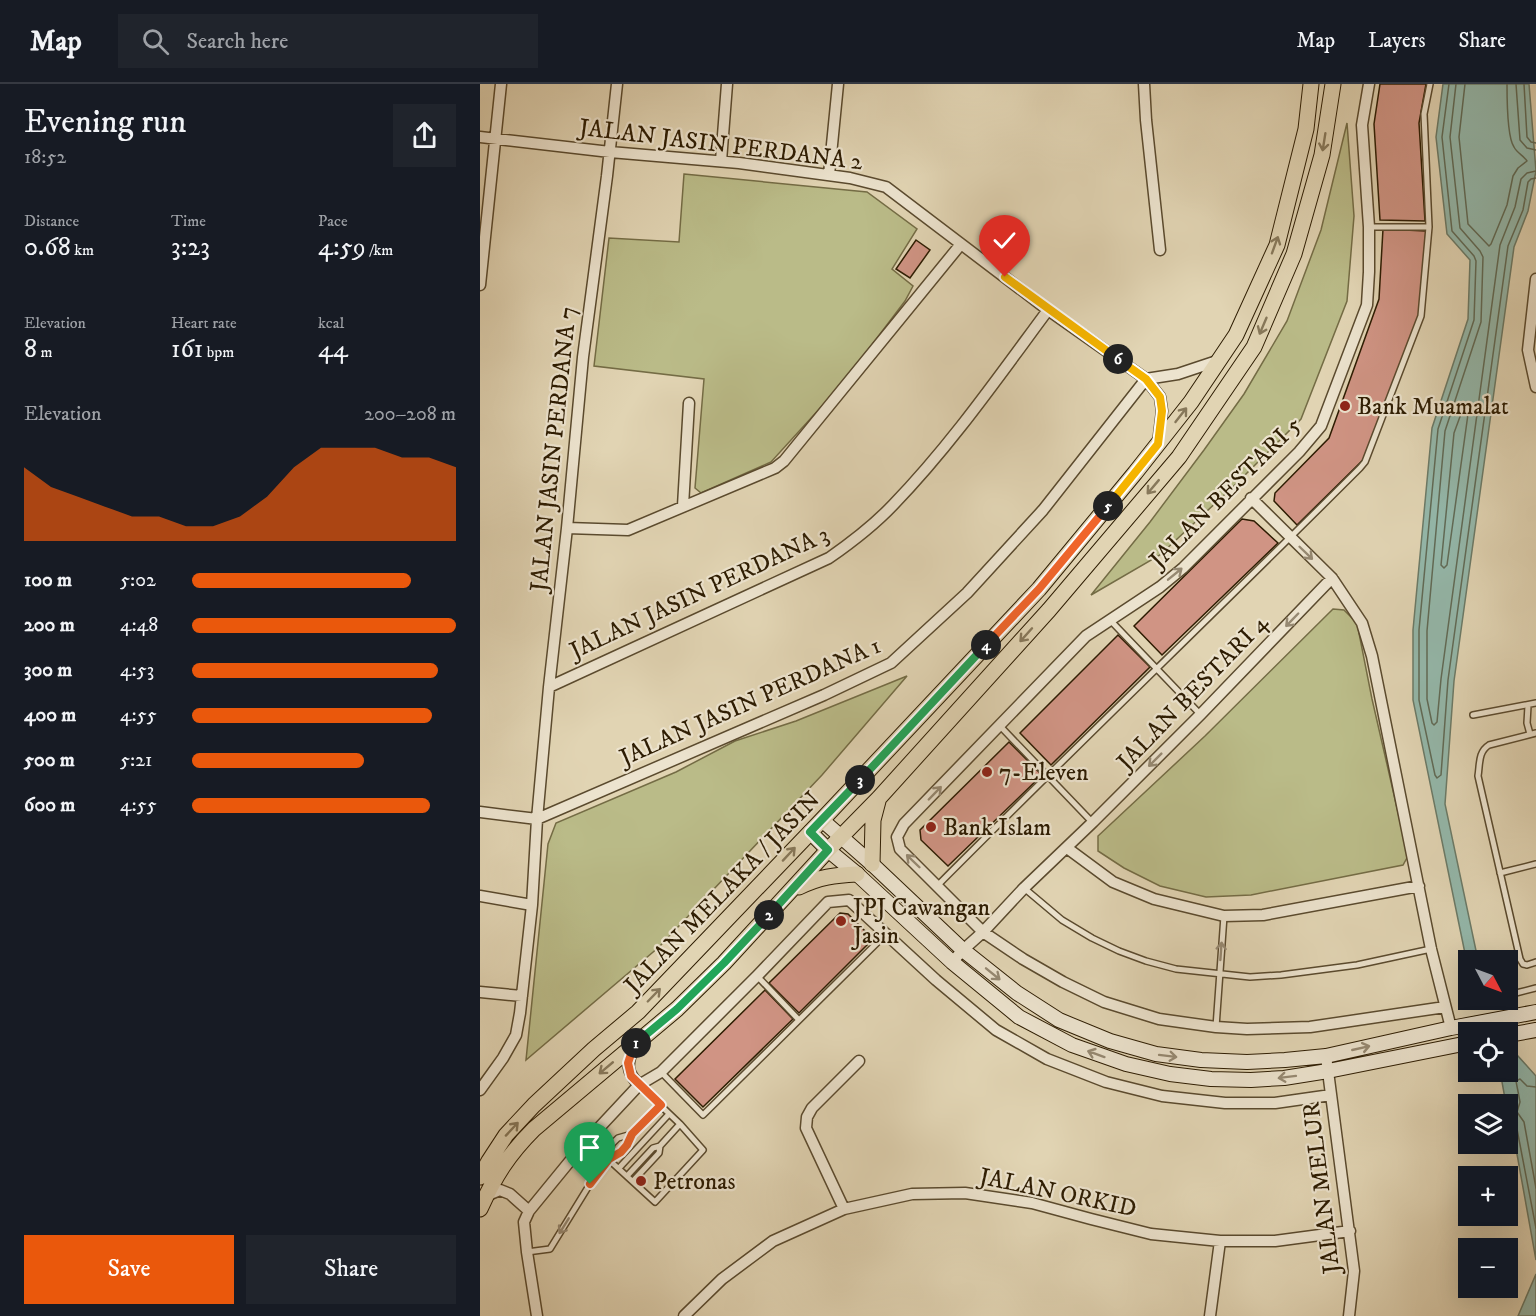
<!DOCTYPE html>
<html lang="en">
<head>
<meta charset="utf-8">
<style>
	body { margin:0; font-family:"IM FELL DW Pica",serif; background:#20242c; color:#f1f3f6; height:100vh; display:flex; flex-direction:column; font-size:22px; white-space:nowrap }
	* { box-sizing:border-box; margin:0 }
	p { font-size:20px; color:#9ea1a6 }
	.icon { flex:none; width:33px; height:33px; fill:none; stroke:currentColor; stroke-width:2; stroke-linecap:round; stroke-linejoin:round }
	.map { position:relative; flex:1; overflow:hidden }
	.drawer { display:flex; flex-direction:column; background:#171b24; width:480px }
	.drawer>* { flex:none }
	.needle { width:39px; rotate:131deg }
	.buttons { position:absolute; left:978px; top:866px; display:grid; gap:12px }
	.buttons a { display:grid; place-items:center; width:60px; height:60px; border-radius:0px; background:#171b24; box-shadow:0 6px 24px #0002; font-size:30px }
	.pin { position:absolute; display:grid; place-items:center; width:51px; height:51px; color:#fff; margin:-62px -26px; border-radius:50% 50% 50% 0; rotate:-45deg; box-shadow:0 0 6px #0007 }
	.pin .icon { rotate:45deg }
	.km { position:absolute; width:30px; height:30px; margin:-15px; border-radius:50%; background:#222; color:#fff; font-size:16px; line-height:30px; text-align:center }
	.round { display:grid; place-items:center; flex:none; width:63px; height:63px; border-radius:0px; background:#20242c }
	.head { display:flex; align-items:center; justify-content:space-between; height:102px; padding:0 24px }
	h1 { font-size:33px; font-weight:600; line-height:45px }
	.metrics { display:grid; grid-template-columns:repeat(3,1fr); gap:9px; height:102px; padding:6px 24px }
	.metrics div { display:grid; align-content:center }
	.metrics b { font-size:26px; font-weight:600 }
	.metrics small { font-size:16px; font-weight:400 }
	.metrics p { font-size:16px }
	.chart { height:168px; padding:12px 24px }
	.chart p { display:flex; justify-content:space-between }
	.chart svg { width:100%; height:108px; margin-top:6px; fill:#ea580c; opacity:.7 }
	.action { display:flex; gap:12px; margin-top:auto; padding:12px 24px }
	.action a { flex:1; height:69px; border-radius:0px; background:#ea580c; color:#fff; font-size:24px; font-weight:600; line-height:69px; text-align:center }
	.action a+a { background:#20242c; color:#f1f3f6 }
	ul { padding:0 24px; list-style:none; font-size:20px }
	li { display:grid; grid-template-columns:96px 72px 1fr; align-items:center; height:45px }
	li i { height:15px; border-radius:8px; background:#ea580c }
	header { display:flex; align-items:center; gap:36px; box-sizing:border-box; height:84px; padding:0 30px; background:#171b24; border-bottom:2px solid #363941 }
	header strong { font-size:28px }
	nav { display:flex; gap:33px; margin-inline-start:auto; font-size:21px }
	.search { width:420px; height:54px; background:#20242c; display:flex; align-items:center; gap:15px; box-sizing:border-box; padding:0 21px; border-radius:0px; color:#9ea1a6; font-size:22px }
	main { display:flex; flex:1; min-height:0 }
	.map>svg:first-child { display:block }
	.green { fill:#babb88; stroke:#746c45; stroke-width:1.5 }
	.water { fill:#94b8ab; stroke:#6b7a67; stroke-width:1.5 }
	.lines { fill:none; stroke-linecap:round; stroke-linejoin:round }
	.shore { stroke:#606a56; stroke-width:1.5 }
	.building { fill:#d09484; stroke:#2d1c02; stroke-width:1.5 }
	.lane-casing { stroke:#5a4a2e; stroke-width:8 }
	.street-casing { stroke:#5a4a2e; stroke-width:13 }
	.secondary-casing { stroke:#2d1c02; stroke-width:16 }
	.primary-casing { stroke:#2d1c02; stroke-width:17 }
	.lane { stroke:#ece3ce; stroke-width:5 }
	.street { stroke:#ece3ce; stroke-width:10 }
	.secondary { stroke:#ece3ce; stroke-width:14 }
	.primary { stroke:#e1d4b3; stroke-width:15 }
	.oneway { stroke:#87785a }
	.oneway2 { stroke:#968972 }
	.split-1-casing { stroke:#fff; stroke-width:12 }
	.split-2-casing { stroke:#fff; stroke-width:12 }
	.split-3-casing { stroke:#fff; stroke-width:12 }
	.split-4-casing { stroke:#fff; stroke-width:12 }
	.split-5-casing { stroke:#fff; stroke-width:12 }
	.split-6-casing { stroke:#fff; stroke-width:12 }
	.split-7-casing { stroke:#fff; stroke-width:12 }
	.split-1 { stroke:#f0652b; stroke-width:8 }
	.split-2 { stroke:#22a559; stroke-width:8 }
	.split-3 { stroke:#22a559; stroke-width:8 }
	.split-4 { stroke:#22a559; stroke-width:8 }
	.split-5 { stroke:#f0652b; stroke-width:8 }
	.split-6 { stroke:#f5b400; stroke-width:8 }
	.split-7 { stroke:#f5b400; stroke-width:8 }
	.poi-dot { fill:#8f2418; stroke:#ece3ce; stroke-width:2 }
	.labels { text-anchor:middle; stroke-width:4.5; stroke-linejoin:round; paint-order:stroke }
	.street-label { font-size:24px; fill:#2d1c02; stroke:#ece3ce }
	.poi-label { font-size:24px; fill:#2d1c02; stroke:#ece3ce; text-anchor:start }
</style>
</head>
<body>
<header>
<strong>Map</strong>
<div class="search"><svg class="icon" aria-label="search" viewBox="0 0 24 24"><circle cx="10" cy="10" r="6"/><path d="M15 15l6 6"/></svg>Search here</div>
<nav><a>Map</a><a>Layers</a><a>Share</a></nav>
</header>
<main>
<section class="drawer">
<div class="head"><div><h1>Evening run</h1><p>18:52</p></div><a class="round"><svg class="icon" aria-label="share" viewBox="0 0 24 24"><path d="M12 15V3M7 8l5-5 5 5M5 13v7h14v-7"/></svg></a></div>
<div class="metrics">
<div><p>Distance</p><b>0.68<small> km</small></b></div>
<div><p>Time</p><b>3:23</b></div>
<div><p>Pace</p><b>4:59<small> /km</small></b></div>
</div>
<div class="metrics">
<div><p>Elevation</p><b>8<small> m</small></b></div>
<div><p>Heart rate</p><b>161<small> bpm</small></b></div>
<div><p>kcal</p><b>44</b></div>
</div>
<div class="chart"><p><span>Elevation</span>200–208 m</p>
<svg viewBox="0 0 160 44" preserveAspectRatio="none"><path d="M0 44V14L10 22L20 26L30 30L40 34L50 34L60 38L70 38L80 34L90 26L100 14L110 6L120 6L130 6L140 10L150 10L160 14V44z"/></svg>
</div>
<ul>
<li><b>100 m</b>5:02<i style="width:83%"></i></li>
<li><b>200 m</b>4:48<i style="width:100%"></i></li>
<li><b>300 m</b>4:53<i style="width:93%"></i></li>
<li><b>400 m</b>4:55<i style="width:91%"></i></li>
<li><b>500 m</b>5:21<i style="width:65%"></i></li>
<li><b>600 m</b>4:55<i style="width:90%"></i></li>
</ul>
<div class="action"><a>Save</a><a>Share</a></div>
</section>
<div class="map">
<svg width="1056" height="1232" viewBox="0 0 1056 1232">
	<rect width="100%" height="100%" fill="#e1d4b3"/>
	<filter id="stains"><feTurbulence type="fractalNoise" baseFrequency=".00333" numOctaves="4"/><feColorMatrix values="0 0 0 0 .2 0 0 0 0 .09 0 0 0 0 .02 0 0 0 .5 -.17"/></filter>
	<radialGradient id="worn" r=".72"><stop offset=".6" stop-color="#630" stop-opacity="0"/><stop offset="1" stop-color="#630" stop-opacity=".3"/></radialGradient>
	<path class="green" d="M867,39l7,93 -7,85 -46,118 -63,63 -78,73 -69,40 59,-73 54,-72 40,-56 43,-73 34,-91z
		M204,90l183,18 50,37 -25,40 21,17 -8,15 -62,82 -72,79 -70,31 -6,-5 9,-109 -110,-13 15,-128 70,4z
		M853,525l11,1 13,13 15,76 36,157 -5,9 -152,30 -45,2 -46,-11 -36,-18 -26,-17v-15l107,-100z
		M427,592l-85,99 -163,172 -133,113 22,-216 8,-21 120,-51 59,-31 61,-20z"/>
	<path class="water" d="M963,0h86l7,87 -8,40 -14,36 -60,434 -9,123 33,156h-10v8l-55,-268v-70l19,-202 36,-109 2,-59 -23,-26 -11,-97z
		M1028,961l28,31v184l-28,-156h-2l-6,-33h8z
		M1056,1190v42h-18z"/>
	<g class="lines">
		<path class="shore" d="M969,0l-7,53 10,94 22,25 2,5 -2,59 -36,109 -19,201v70l16,75 2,3 4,-3 7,-95 60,-434 15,-36 5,-28 3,-3 5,-1
			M976,0l-6,53 10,91 20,23 3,6 -2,65 -36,109 -18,200v68l5,24 2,2 3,-3 4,-43 59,-434 15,-38 6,-28 6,-6 9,-2
			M985,0l-6,53 9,87 21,22 2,-2 16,-39 6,-29 5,-8 9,-7c-3,-5 -10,-8 -13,-14 -7,-10 -7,-49 -7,-63
			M1036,0l4,56 7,8 9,2
			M1044,0l3,53 4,5 5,1
			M985,319l3,1 1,3 -22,158 -3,3 -3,-3 13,-132z
			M1056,1003l-9,-1 -7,-7 -4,2 4,21 -3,10 7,10 12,66
			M1028,1034l5,1 3,5 20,104"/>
	</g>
	<path class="building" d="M900,0h46l-7,39 6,98 -45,-1 -6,-96z
		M903,145l43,2 -7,84 -56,145 -66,65 -23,-24 1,-8 54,-55 50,-139z
		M436,156l14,10 -20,28 -14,-9z
		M762,435l12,2 24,22 -116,112 -28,-29z
		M638,551l32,32 -99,98 -31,-32z
		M529,658l33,33 -94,91 -27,-26 -1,-10z
		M360,829l8,1 25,25 -74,74 -30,-30z
		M285,906l28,29 -90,88 -28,-28z"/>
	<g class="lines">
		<defs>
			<path id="lane" d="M889,143h60
				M630,536l90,94
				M1048,622l-1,17 3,11
				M993,631l63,-12
				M520,642l92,96
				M1056,649l-47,12c-11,7 -9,19 -11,31l42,183 3,5 4,1 9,-3
				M1020,789l36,-9
				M458,801c139,-140 282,-277 422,-417l5,-6 56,-146 8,-89 -5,-113 6,-30
				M544,804l38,32 30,18 27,13 27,10 30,8 74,8 31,-2 76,-10 74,-16
				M277,892l42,44
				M1032,910l24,-6
				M736,943l8,-111
				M181,988l42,43 182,-180
				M152,1050c-6,15 -10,18 -24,25l47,43 48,-52 -23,-26 -41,-39
				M139,1084l50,-54
				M147,1092l26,-28 7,-2 20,-22
				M153,1097l26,-28 1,-7
				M47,1168l23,-3 40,-65 18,-25 4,-15 6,-6 14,-4 29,-29"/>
			<path id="street" d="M664,0l2,36 14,130
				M889,0l-7,41 7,102v45l-2,33 -46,121 -22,26 -116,116 -23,19 -74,49 -182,188 -7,13 3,12 83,83 40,27 40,23 41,20 55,17 57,8 31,2 63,-2 135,-20
				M0,53l130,15 129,11 111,15 36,9 162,123 98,69 14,18 2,14 -4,33
				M241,77l6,-77
				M349,91l9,-91
				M1056,195l-8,71 8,37
				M0,201l21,-201
				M666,295l32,-5 42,-14
				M771,414l81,80 30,45 10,33 59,293 20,79
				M203,422l6,-103
				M87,444l61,2 147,-62 9,-7 177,-217
				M69,603l280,-129c23,-16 45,-33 64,-53 58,-60 106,-129 155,-195
				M0,728l57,7
				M57,735l287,-124 67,-32 76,-70 76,-83 103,-131
				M587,764l46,34 41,17 70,17 39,-1 156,-29
				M0,812l52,9
				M472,878l11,-12 20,-18 41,-44 69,-66 108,-108 131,-136
				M0,908l42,4
				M153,964c-6,17 -7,23 6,37
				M846,972l28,215 -5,45
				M0,1006l23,-32 13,-23 4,-22 12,-108 5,-86 12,-132 18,-159 16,-171 24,-181 10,-92
				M6,1112l14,-6 10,4 19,17
				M364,1125l-38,-81 1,-11 5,-9 47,-47
				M57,1232l-10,-64 -3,-30 5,-11 54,-66 56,-60 22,-13 96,-96 71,-74 21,-2 87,80 60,50 51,29 59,23 56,14 63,7h50l56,-8
				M204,1232l38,-37 51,-38 71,-32 68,-15 53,-1 67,10 59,16 60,15 69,7h55l75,-10
				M730,1232l10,-75"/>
			<path id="secondary" d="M342,736l50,44 91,86 54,43 42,27 51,21 46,13 45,6 46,2 38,-2 41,-4 125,-28 85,-16
				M330,748l18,18 29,24 95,88 67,55 53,28 54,19 44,10 41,5 40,1 33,-2 44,-7 140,-28
				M1028,951l28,-5"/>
			<path id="primary" d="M392,780l1,-44 5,-19
				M319,803c20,-10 36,-12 58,-13
				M0,1093l9,-16 17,-26 28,-30 60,-56 44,-37 184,-192 217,-231 96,-116 56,-71 45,-67 41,-90 29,-116 5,-45
				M0,1125c15,-33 28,-54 54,-80l143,-120 47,-46 104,-113 51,-52 170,-188 130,-153 75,-110 40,-93 28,-99 11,-71"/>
		</defs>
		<use href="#lane" class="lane-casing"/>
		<use href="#street" class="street-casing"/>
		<use href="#secondary" class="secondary-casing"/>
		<use href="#primary" class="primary-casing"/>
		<use href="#lane" class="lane"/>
		<use href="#street" class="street"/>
		<use href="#secondary" class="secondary"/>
		<use href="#primary" class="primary"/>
	</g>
	<defs><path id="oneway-shaft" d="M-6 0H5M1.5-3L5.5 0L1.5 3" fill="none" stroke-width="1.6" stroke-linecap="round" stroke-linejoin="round" transform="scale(1.5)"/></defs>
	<g class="oneway">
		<use href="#oneway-shaft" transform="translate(844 58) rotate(99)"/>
		<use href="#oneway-shaft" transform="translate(795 161) rotate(-70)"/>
		<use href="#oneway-shaft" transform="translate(783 242) rotate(113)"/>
		<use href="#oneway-shaft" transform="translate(701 331) rotate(-52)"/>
		<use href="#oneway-shaft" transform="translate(673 403) rotate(130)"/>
		<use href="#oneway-shaft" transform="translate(546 551) rotate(132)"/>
		<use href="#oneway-shaft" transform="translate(309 770) rotate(-47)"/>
		<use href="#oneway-shaft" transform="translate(174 911) rotate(-46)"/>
		<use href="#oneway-shaft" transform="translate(126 984) rotate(140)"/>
		<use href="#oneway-shaft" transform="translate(32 1045) rotate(-47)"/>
	</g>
	<g class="oneway2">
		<use href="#oneway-shaft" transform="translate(826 469) rotate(44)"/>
		<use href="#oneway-shaft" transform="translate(695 490) rotate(-39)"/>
		<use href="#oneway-shaft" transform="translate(812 536) rotate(134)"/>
		<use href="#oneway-shaft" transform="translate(675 676) rotate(135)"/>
		<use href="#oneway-shaft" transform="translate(455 709) rotate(-46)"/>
		<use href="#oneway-shaft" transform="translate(433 777) rotate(-136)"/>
		<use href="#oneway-shaft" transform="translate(741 867) rotate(-86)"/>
		<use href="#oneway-shaft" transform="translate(513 890) rotate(39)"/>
		<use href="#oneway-shaft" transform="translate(881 964) rotate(-13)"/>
		<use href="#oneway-shaft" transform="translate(616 970) rotate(-160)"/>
		<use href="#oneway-shaft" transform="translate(688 972) rotate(7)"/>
		<use href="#oneway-shaft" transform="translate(807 993) rotate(173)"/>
		<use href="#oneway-shaft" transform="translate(84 1142) rotate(122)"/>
	</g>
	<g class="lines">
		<defs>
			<path id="split-1" d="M110,1100l19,-25 12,-7 6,-7 5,-11 29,-29 -30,-29 -3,-13 6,-18 2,-2"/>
			<path id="split-2" d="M156,959l41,-34 47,-46 45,-48"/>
			<path id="split-3" d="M289,831l59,-65 -18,-18 50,-52"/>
			<path id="split-4" d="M380,696l126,-135"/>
			<path id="split-5" d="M506,561l53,-56 69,-83"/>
			<path id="split-6" d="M628,422l50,-62 4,-33 -2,-14 -14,-18 -28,-20"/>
			<path id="split-7" d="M525,193l113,82"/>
		</defs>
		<use href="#split-1" class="split-1-casing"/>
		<use href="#split-2" class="split-2-casing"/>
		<use href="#split-3" class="split-3-casing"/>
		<use href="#split-4" class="split-4-casing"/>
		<use href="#split-5" class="split-5-casing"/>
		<use href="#split-6" class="split-6-casing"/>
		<use href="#split-7" class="split-7-casing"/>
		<use href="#split-1" class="split-1"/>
		<use href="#split-2" class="split-2"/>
		<use href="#split-3" class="split-3"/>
		<use href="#split-4" class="split-4"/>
		<use href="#split-5" class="split-5"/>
		<use href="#split-6" class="split-6"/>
		<use href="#split-7" class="split-7"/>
	</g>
	<g class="poi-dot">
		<circle cx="865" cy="322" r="6"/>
		<circle cx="507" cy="688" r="6"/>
		<circle cx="451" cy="743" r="6"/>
		<circle cx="361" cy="837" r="6"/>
		<circle cx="161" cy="1097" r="6"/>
	</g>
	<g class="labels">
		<g class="street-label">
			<text transform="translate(241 60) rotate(7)" y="8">JALAN JASIN PERDANA 2</text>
			<text transform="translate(73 365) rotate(-84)" y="8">JALAN JASIN PERDANA 7</text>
			<text transform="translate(745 408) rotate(-45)" y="8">JALAN BESTARI 5</text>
			<text transform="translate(219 508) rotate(-25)" y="8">JALAN JASIN PERDANA 3</text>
			<text transform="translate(712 608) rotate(-46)" y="8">JALAN BESTARI 4</text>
			<text transform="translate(270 617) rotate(-24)" y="8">JALAN JASIN PERDANA 1</text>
			<text transform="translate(242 808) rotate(-46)" y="8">JALAN MELAKA / JASIN</text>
			<text transform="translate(841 1104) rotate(-97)" y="8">JALAN MELUR</text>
			<text transform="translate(578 1108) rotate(12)" y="8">JALAN ORKID</text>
		</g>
		<g class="poi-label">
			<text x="877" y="330">Bank Muamalat</text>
			<text x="519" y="696">7-Eleven</text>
			<text x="463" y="751">Bank Islam</text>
			<text x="373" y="831">JPJ Cawangan<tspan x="373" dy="28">Jasin</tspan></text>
			<text x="173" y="1105">Petronas</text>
		</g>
	</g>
	<rect width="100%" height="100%" filter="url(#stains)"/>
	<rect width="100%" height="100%" fill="url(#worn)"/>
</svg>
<div class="buttons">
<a><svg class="needle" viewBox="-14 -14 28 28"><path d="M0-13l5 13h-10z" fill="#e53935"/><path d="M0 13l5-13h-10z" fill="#9ea1a6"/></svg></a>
<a><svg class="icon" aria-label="locate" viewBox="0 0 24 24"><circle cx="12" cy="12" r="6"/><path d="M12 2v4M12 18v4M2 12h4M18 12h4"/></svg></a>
<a><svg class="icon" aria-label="layers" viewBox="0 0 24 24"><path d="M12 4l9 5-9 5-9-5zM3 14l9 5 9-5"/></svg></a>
<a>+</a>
<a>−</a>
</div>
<div class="pin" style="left:110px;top:1100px;background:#1e9e55"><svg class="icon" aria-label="arrive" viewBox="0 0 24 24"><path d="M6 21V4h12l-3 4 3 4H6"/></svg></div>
<div class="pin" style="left:525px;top:193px;background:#d93025"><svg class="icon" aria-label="check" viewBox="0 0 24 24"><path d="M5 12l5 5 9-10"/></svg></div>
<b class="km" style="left:156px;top:959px">1</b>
<b class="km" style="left:289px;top:831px">2</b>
<b class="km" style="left:380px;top:696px">3</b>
<b class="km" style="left:506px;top:561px">4</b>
<b class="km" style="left:628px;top:422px">5</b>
<b class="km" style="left:638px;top:275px">6</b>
</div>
</main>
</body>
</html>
